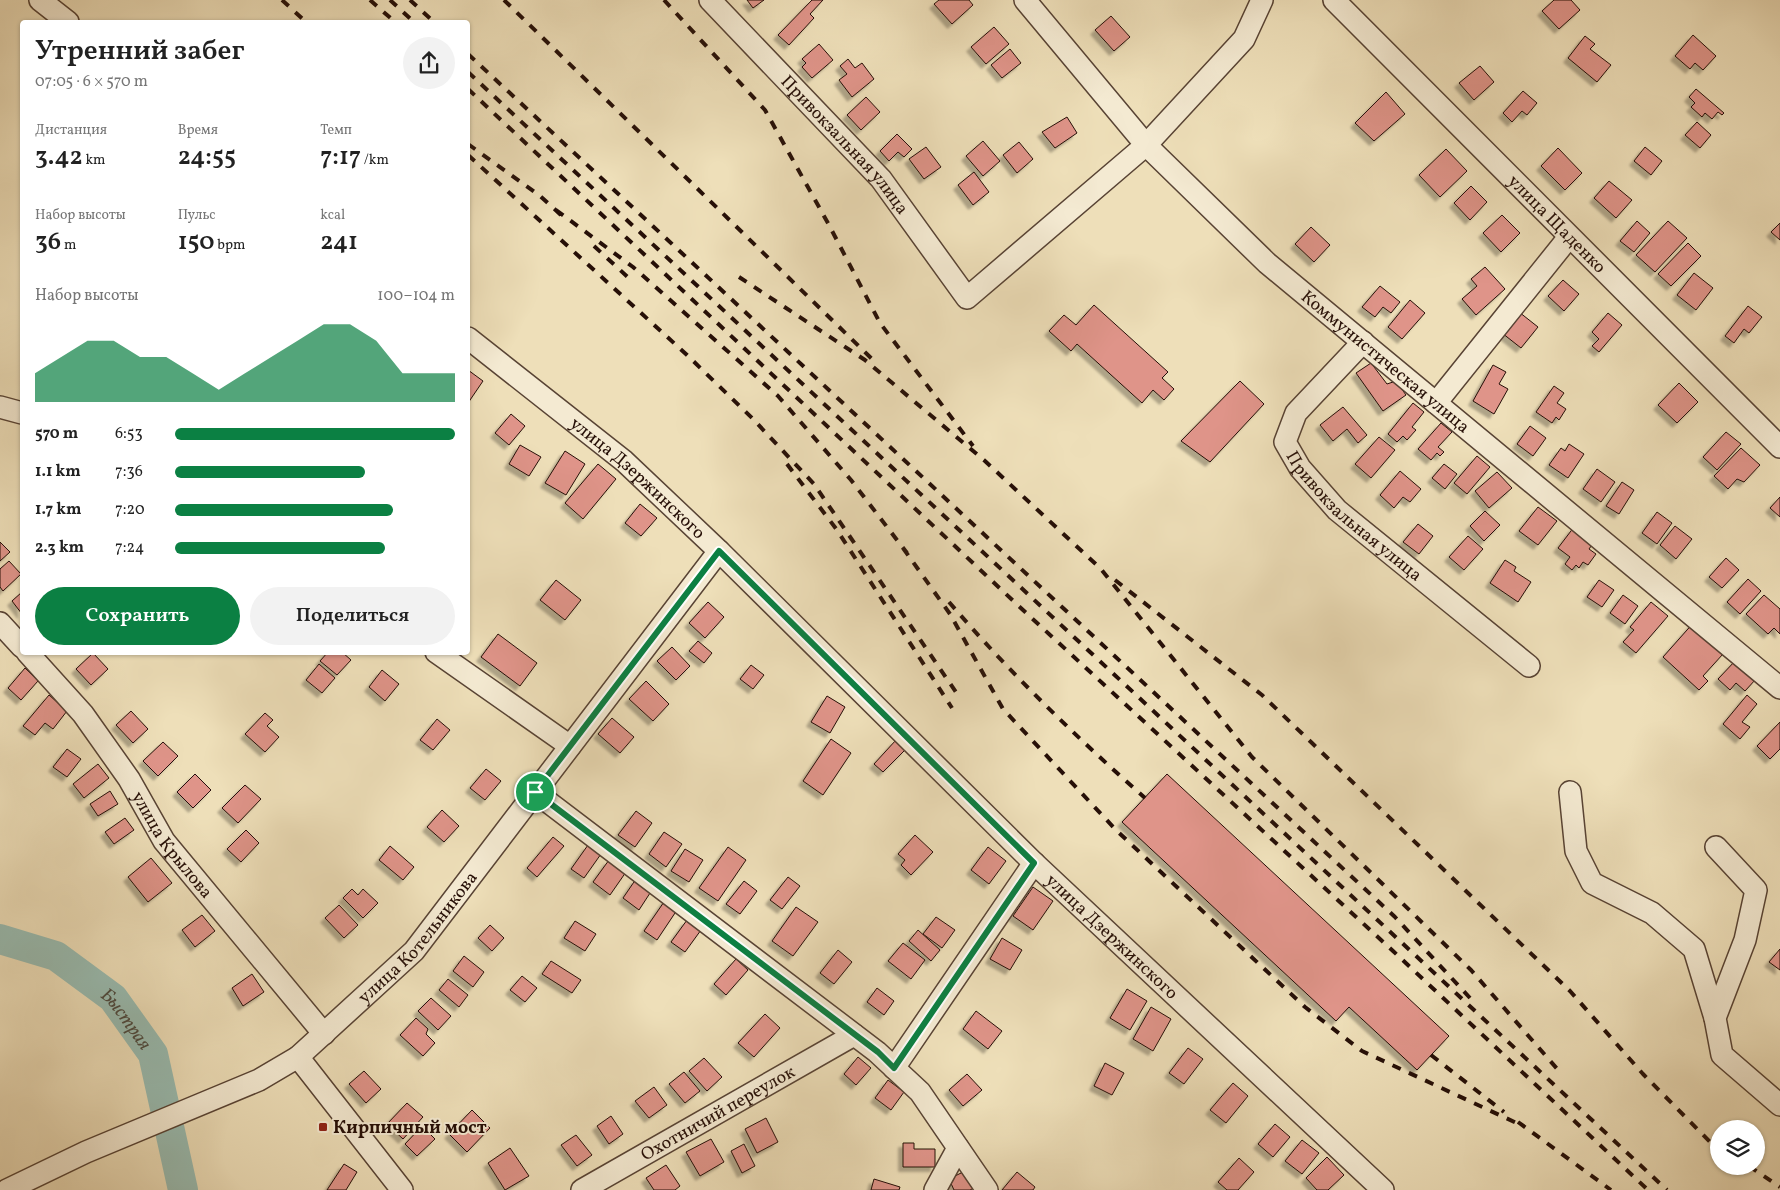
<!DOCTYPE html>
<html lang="ru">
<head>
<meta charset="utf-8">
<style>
	body { margin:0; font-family:Vollkorn,serif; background:#f2f2f2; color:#222; height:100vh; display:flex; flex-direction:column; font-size:19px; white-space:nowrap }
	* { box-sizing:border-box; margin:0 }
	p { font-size:16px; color:#767676 }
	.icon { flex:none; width:28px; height:28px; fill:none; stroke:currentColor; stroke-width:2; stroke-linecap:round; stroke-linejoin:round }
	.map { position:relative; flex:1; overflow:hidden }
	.sheet { position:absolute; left:20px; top:20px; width:450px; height:635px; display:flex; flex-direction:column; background:#fff; border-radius:5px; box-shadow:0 1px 4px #0004 }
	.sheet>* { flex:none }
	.buttons { position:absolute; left:1710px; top:1120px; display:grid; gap:10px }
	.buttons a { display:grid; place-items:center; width:55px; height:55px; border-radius:50%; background:#fff; box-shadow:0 1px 4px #0004; font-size:25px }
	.pin { position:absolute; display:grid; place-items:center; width:42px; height:42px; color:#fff; margin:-21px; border:2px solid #fff; border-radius:50%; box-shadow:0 1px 5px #0007 }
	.round { display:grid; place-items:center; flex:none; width:52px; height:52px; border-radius:26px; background:#f2f2f2 }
	.head { display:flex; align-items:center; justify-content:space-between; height:85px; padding:0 15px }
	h1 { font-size:28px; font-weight:600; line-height:38px }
	.metrics { display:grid; grid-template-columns:repeat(3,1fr); gap:8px; height:85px; padding:5px 15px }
	.metrics div { display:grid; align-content:center }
	.metrics b { font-size:25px; font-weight:600 }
	.metrics small { font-size:14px; font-weight:400 }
	.metrics p { font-size:14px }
	.chart { height:140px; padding:10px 15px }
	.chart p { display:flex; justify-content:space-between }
	.chart svg { width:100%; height:90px; margin-top:5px; fill:#0b8043; opacity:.7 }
	.cta { display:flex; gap:10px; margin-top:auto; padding:10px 15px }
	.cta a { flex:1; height:58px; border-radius:30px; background:#0b8043; color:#fff; font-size:20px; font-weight:600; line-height:58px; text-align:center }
	.cta a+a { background:#f2f2f2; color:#222 }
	ul { padding:0 15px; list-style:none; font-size:16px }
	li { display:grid; grid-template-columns:80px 60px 1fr; align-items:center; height:38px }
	li i { height:12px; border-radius:6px; background:#0b8043 }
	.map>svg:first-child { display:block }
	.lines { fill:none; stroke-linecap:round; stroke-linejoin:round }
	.river { stroke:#99bcb1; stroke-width:30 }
	.building { fill:#df9489; stroke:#260f07; filter:url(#shadow) }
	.minor-casing { stroke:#584334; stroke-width:24 }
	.minor { stroke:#f4ead2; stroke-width:21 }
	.rail { stroke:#260f07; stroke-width:4; stroke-dasharray:9 9; stroke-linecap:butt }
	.route-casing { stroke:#fff; stroke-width:10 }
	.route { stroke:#0b8043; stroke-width:6 }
	.poi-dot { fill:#8f2418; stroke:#f4ead2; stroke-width:2 }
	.labels { text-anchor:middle; stroke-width:4; stroke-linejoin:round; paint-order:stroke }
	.street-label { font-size:18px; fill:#260f07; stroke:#f4ead2 }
	.poi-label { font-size:18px; font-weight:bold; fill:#260f07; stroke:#f4ead2; text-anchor:start }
	.water-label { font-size:19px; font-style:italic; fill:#4e4c42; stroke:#f4ead2 }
</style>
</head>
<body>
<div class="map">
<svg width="1780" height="1190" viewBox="0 0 1780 1190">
	<defs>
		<filter id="shadow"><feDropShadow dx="-4.5" dy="4.5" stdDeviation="1" flood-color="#0004"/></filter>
	</defs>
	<rect width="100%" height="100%" fill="#eedfb9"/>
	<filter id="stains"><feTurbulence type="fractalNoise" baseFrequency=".004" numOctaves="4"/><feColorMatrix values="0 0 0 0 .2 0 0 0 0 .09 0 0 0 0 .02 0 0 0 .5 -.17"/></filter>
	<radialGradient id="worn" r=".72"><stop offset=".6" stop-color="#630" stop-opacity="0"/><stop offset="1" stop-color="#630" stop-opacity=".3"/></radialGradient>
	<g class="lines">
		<path class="river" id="s1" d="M0,939l56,17 57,42 40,56 30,136"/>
	</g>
	<path class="building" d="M747,0h17l-11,8z
		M812,0h11l-13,14 4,4 -25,27 -11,-10z
		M939,0h30l4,5 -21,19 -18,-20z
		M1554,0h17l9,10 -21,19 -17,-18z
		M1111,16l19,21 -16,14 -19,-21z
		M994,27l15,17 -23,20 -15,-17z
		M1693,35l23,21 -13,14 -8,-7 -5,6 -15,-13z
		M1585,36l10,8 -5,5 21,16 -14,17 -29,-24z
		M819,44l14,16 -21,18 -10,-11 4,-4 -4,-4z
		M1010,49l11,14 -19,15 -11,-13z
		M848,59l7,9 7,-5 12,16 -22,18 -13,-17 8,-6 -7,-8z
		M1480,66l14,16 -20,18 -15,-17z
		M1696,89l28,24 -2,2 -4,-3 -6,7 -7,-6 -3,4 -11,-10 4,-4 -6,-6z
		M1523,91l14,12 -10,12 -5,-4 -10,11 -9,-9z
		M1386,92l19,22 -31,27 -19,-18z
		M866,97l14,15 -19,18 -14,-15z
		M1067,117l10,16 -22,15 -13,-16z
		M1697,122l14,13 -11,13 -15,-13z
		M897,134l15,15 -8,8 -6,-5 -9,9 -9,-10z
		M983,141l17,20 -17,15 -17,-20z
		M1019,142l14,17 -16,14 -14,-18z
		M926,147l15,20 -17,12 -15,-20z
		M1645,147l17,14 -11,14 -17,-14z
		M1558,148l24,25 -17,17 -24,-24z
		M1446,149l21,22 -27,26 -21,-22z
		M974,172l15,20 -16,13 -15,-20z
		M1609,181l23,19 -16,18 -22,-20z
		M1471,186l16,16 -17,18 -16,-17z
		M1502,215l18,18 -19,19 -18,-19z
		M1637,221l13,12 -16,19 -14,-11z
		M1668,221l19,17 -32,34 -19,-17z
		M1780,223v17l-9,-8z
		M1311,227l19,18 -16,17 -19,-18z
		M1688,243l13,13 -30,30 -13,-12z
		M1485,267l20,22 -29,26 -14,-16 15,-13 -6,-7z
		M1694,273l19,15 -17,22 -19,-15z
		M1563,280l16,14 -15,17 -16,-15z
		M1380,286l20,16 -9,11 -8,-6 -8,10 -13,-10z
		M1410,300l15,13 -23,26 -14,-12z
		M1094,305l74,67 -6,6 12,11 -10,11 -11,-10 -11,13 -65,-59 -6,7 -22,-20 15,-16 12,10z
		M1748,306l14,11 -13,16 -5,-4 -10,14 -9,-7z
		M1519,312l19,15 -17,21 -19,-15z
		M1608,313l14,12 -23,27 -7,-6 7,-7 -7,-7z
		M1371,363l16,21 9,-3 10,14 -23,16 -27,-38z
		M1493,365l13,7 -7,12 9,5 -14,25 -21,-13z
		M468,370l15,11 -15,22z
		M1240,381l24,23 -54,58 -29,-21z
		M1679,383l19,19 -21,21 -19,-18z
		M1554,386l10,7 -7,10 9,6 -7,11 -3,-3 -4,6 -16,-11z
		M1413,403l11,9 -12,15 4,3 -9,10 -4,-4 -6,6 -9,-8z
		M1343,407l24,28 -9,8 -11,-14 -14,12 -13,-16z
		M511,414l14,12 -16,19 -14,-12z
		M1441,423l11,9 -14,15 6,5 -4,4 -3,-3 -6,7 -13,-11z
		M1530,426l16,12 -13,18 -16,-12z
		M1726,432l15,12 -24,26 -14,-13z
		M1379,437l16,13 -24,28 -16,-14z
		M1569,444l15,10 -16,24 -19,-13 12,-17 4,3z
		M520,445l21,12 -12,19 -20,-12z
		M1741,448l19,17 -16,17 -7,-3 -9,10 -14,-13z
		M565,451l20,13 -19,31 -21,-12z
		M1477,456l13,11 -23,27 -13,-11z
		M598,464l18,15 -33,40 -18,-16z
		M1444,464l13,10 -12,15 -13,-11z
		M1597,469l18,13 -14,20 -18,-13z
		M1400,471l21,18 -11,13 -7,-5 -9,11 -14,-13z
		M1497,472l15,16 -23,20 -14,-17z
		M1622,482l12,8 -15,24 -13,-8z
		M1780,497v20l-10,-9z
		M640,504l17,14 -16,18 -16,-13z
		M1538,507l19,14 -19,24 -19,-14z
		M1485,511l15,14 -16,16 -14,-15z
		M1657,512l15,11 -15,21 -15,-11z
		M1418,524l15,12 -14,18 -16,-12z
		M1675,526l17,13 -16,20 -16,-14z
		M1574,527l20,15 -5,7 7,5 -8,11 -5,-3 -4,6 -3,-3 -4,5 -7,-6 5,-7 -12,-9z
		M1468,536l15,13 -19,21 -15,-13z
		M0,542l10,10 -10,9z
		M1726,558l13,12 -17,18 -13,-11z
		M1505,560l11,7 -2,4 17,11 -13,20 -28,-19z
		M9,561l12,13 -18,17 -3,-4v-18z
		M1748,579l13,12 -21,23 -13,-12z
		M556,580l25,20 -16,20 -25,-20z
		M1599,580l15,10 -12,17 -15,-10z
		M22,592v22l-10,-13z
		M1623,595l15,11 -13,18 -15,-11z
		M1764,595l16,14v25l-6,-6 -6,6 -22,-20z
		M708,602l16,15 -19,21 -16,-15z
		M1651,602l17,14 -32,37 -13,-11 11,-12 -4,-3z
		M1695,621l28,33 -20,22 5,5 -9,9 -36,-33z
		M498,634l39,29 -17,23 -39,-29z
		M698,641l14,12 -8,10 -15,-12z
		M672,647l18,19 -14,14 -19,-19z
		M328,652h14l9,8 -14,15 -17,-14z
		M93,653l15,16 -17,16 -15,-16z
		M1736,660l20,19 -11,12 -9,-8 -6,7 -12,-11z
		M319,664l16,14 -13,15 -16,-13z
		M751,665l13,10 -11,14 -13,-10z
		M25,668l13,13 -17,19 -13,-12z
		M382,670l17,14 -14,17 -16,-14z
		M646,681l23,23 -16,17 -24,-22z
		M49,695l18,16 -14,18 -8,-6 -10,12 -12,-9z
		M1747,695l10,9 -15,18 8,5 -10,12 -17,-15z
		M827,696l18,11 -15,26 -19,-11z
		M131,711l17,18 -15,14 -17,-18z
		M265,713l8,7 -6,6 12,11 -14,15 -20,-18z
		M612,718l22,19 -14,16 -22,-19z
		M437,719l13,11 -17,20 -13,-10z
		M1780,722v27l-10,10 -13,-13z
		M831,739l20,14 -28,42 -20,-14z
		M896,740l10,9 -23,23 -9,-8z
		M163,742l15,14 -20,20 -15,-15z
		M67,749l14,10 -14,18 -14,-10z
		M98,764l11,14 -25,20 -11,-14z
		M486,769l15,12 -16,19 -15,-12z
		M195,774l16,16 -18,18 -16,-16z
		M1167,774l282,262 -32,34 -68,-63 -13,14 -214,-199z
		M245,785l16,14 -23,24 -16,-15z
		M110,791l8,13 -20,12 -8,-12z
		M442,810l17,16 -15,16 -17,-15z
		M636,811l16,12 -17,24 -17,-12z
		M125,818l9,12 -20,14 -9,-12z
		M246,830l13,13 -18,19 -14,-13z
		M664,832l18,12 -16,23 -17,-13z
		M915,835l18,17 -22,23 -10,-10 4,-5 -7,-6z
		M553,837l11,9 -27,31 -10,-9z
		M588,845l13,9 -17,24 -13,-9z
		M390,846l24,21 -11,13 -24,-20z
		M728,847l18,13 -28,41 -19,-13z
		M988,847l18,14 -17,23 -18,-14z
		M685,849l18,11 -14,22 -18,-11z
		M151,858l21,25 -24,19 -20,-25z
		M609,860l17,12 -16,23 -17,-13z
		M788,877l12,9 -18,23 -12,-9z
		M636,879l16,11 -13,20 -16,-12z
		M744,881l13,10 -17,23 -14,-10z
		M1033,887l20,14 -20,29 -20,-14z
		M352,889l6,6 5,-6 15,14 -15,15 -20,-20z
		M666,899l13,8 -22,33 -13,-9z
		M339,905l19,20 -14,13 -19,-20z
		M796,907l22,15 -25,34 -21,-15z
		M202,915l13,16 -20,16 -13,-17z
		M936,917l19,13 -13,18 -19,-14z
		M687,920l14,10 -16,22 -14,-10z
		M575,921l21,13 -11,17 -21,-13z
		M490,925l14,13 -12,13 -14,-13z
		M918,930l22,20 -9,11 -22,-20z
		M1002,938l20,12 -12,20 -20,-11z
		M903,943l22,17 -14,19 -23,-18z
		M1780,949v21l-11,-8z
		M838,950l14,12 -18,22 -14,-11z
		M464,956l20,16 -11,15 -20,-16z
		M736,959l12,11 -22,25 -12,-11z
		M551,961l30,19 -9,13 -30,-19z
		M252,974l12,18 -21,14 -11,-18z
		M522,976l15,12 -12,14 -15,-12z
		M448,979l20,16 -9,12 -20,-17z
		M877,988l17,13 -10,14 -17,-13z
		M1127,989l20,12 -17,29 -20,-12z
		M431,998l20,18 -13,14 -20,-19z
		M1151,1007l20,12 -18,32 -20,-12z
		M976,1011l26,20 -14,18 -25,-20z
		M765,1014l15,14 -26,29 -16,-14z
		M416,1018l12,11 -2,5 9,9 -12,13 -23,-21z
		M1188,1048l15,11 -19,25 -15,-11z
		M858,1057l13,11 -15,17 -12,-11z
		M704,1058l18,19 -15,14 -18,-20z
		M1105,1063l19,10 -12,22 -18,-9z
		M364,1071l17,18 -15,14 -17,-19z
		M684,1072l16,19 -15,12 -16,-19z
		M967,1074l15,16 -19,16 -14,-16z
		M888,1080l16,12 -13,18 -16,-12z
		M1233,1083l15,13 -22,27 -16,-13z
		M654,1087l13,18 -18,13 -14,-17z
		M407,1103l16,14 -20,22 -16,-15z
		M472,1110l18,18 -23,24 -18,-18z
		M611,1116l12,18 -14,10 -12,-18z
		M766,1118l12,24 -21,11 -12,-24z
		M1275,1124l15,13 -17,20 -15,-13z
		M422,1126l13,13 -18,17 -12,-12z
		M576,1135l16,20 -15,11 -16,-21z
		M711,1139l13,23 -24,14 -14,-24z
		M1302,1140l17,13 -17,21 -17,-13z
		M903,1143h11v6h21v18h-32z
		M744,1144l11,22 -13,7 -11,-22z
		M510,1148l19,28 -24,14 -17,-27z
		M1327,1157l17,18 -16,15h-11l-11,-12z
		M1239,1158l15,14 -16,18h-11l-9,-8z
		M344,1164l13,8 -11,18h-19z
		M666,1165l14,21 -5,4h-21l-8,-12z
		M967,1170l9,17 -6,3h-16l-5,-11z
		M1017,1172l18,15 -2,3h-31z
		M874,1179l26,8 -1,3h-28z"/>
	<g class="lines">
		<defs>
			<g id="minor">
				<path d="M40,0l28,22"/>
				<path id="s2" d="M710,0l171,179 86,119 179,-153 98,-106 18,-39"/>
				<path id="s3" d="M1025,0l121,145 121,118 513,425"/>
				<path id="s4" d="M1334,0l446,447"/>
				<path id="s5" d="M468,338l156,123 95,90 315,312 349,327"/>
				<path id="s6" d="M1363,342l-67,71 -11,29 15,26 37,42 192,156"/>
				<path d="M1436,403l133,-166"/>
				<path d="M0,407l22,6"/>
				<path d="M0,623l22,24"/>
				<path id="s7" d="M27,652l56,62 46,65 35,62 160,193"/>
				<path d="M436,652l134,94"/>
				<path d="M535,792l342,260 43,40 67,98"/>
				<path d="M1570,792l6,59 16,32 60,30 42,36 21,69"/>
				<path d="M1716,847l40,43 -11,50 -30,78 7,37 58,50"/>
				<path d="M298,1057l104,133"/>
				<path d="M894,1068l140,-205"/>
				<path id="s8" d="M7,1190l79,-38 173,-72 39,-23 116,-106 305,-400"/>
				<path id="s9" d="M582,1190l272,-155"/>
				<path d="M935,1190l23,-42"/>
			</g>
		</defs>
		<use href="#minor" class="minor-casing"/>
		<use href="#minor" class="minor"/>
		<path class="rail" d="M282,0l24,22
			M370,0l25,22
			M390,0l24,22
			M410,0l24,22
			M504,0l368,359
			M664,0l101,110 64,115 51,98 93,123
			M468,54l927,863 75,81
			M468,72l1199,1118
			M468,89l555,521 370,341 255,239
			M468,144l71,51 22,20
			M468,155l219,200 65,63 62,66 146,214
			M556,210l77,57 145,129 73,84 56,73
			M594,246l38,35
			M739,277l126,83 120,101 116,108 151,188 219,213 88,101
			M787,464l50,66 115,178
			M903,548l47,66 53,95 113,121 189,177 57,44 161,75
			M1115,580l147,115 308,296 73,83 76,77
			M949,602c61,71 126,134 196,196
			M1431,1055l73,57
			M1518,1122l93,68
			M1749,1166l31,21"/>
	</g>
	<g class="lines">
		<defs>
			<path id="route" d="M719,551l315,312 -140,205 -16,-16 -343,-260z"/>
		</defs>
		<use href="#route" class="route-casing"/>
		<use href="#route" class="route"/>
	</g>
	<rect class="poi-dot" x="318" y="1122" width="10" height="10" rx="2.5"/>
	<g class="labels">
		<g class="street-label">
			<text dy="6" stroke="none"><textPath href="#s2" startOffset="198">Привокзальная улица</textPath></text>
			<text dy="6" stroke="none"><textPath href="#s4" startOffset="316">улица Щаденко</textPath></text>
			<text dy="6" stroke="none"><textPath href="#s3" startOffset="512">Коммунистическая улица</textPath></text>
			<text dy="6" stroke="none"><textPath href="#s5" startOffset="220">улица Дзержинского</textPath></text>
			<text dy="6" stroke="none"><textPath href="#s6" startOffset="231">Привокзальная улица</textPath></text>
			<text dy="6" stroke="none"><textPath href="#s7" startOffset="242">улица Крылова</textPath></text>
			<text dy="6" stroke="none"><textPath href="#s8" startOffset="490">улица Котельникова</textPath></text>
			<text dy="6" stroke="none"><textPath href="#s5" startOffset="880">улица Дзержинского</textPath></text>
			<text dy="6" stroke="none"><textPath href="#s9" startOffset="156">Охотничий переулок</textPath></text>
		</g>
		<g class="poi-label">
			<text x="333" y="1133">Кирпичный мост</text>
		</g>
		<g class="water-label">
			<text dy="7" stroke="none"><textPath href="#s1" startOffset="154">Быстрая</textPath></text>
		</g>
	</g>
	<rect width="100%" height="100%" filter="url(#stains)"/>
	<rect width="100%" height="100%" fill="url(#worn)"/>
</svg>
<div class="buttons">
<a><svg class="icon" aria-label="layers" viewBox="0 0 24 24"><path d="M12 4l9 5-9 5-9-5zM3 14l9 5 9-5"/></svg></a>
</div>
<div class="pin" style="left:535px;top:792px;background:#1e9e55"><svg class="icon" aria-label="arrive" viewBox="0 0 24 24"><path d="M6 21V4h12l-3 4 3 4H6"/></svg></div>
<section class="sheet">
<div class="head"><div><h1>Утренний забег</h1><p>07:05 · 6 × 570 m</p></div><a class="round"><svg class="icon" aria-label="share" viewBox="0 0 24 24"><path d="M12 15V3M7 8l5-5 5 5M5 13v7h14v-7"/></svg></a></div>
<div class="metrics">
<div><p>Дистанция</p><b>3.42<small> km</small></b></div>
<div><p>Время</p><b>24:55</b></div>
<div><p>Темп</p><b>7:17<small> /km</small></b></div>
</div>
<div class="metrics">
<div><p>Набор высоты</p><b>36<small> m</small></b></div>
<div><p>Пульс</p><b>150<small> bpm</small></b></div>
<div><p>kcal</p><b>241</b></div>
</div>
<div class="chart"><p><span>Набор высоты</span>100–104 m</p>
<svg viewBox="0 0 160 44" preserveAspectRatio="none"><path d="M0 44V30L10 22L20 14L30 14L40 22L50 22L60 30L70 38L80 30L90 22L100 14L110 6L120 6L130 14L140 30L150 30L160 30V44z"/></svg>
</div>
<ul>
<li><b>570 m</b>6:53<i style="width:100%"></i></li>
<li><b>1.1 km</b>7:36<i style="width:68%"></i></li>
<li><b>1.7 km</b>7:20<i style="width:78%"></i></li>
<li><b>2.3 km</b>7:24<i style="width:75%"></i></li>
</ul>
<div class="cta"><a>Сохранить</a><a>Поделиться</a></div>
</section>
</div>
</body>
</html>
